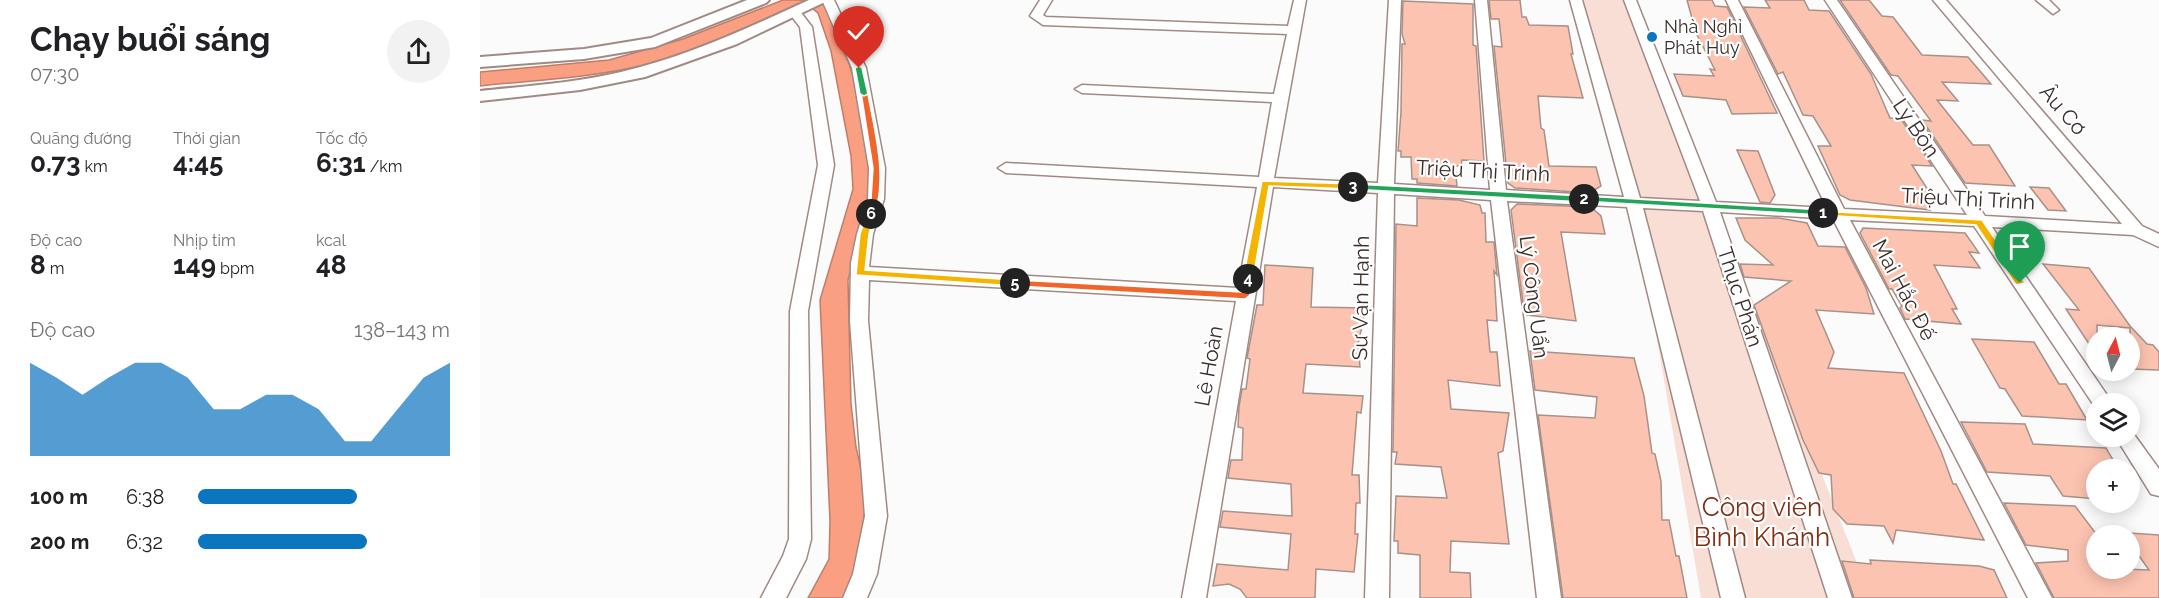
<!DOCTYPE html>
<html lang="vi">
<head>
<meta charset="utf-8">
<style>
	body { margin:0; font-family:Raleway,sans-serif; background:#f2f2f2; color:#202124; height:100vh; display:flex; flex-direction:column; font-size:22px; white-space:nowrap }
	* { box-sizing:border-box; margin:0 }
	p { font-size:20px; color:#757577 }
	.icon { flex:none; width:33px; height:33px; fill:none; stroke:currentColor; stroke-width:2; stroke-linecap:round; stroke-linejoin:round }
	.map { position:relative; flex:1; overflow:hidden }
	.side { display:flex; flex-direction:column; background:#fff; width:480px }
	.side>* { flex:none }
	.needle { width:39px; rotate:7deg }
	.tools { position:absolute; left:1606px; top:327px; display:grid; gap:12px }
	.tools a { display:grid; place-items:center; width:54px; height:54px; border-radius:50%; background:#fff; box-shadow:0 3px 15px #0003; font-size:30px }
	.pin { position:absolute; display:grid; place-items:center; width:51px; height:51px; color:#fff; margin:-62px -26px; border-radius:50% 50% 50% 0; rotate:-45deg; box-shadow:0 0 6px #0007 }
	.pin .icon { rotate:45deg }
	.km { position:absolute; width:30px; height:30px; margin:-15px; border-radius:50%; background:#222; color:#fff; font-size:16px; line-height:30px; text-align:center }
	.round { display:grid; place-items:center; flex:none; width:63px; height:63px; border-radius:32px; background:#f2f2f2 }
	.overview { display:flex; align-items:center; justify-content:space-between; height:102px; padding:0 30px }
	h1 { font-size:33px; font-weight:700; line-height:45px }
	.metrics { display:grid; grid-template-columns:repeat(3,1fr); gap:9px; height:102px; padding:6px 30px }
	.metrics div { display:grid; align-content:center }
	.metrics b { font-size:26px; font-weight:700 }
	.metrics small { font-size:16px; font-weight:400 }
	.metrics p { font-size:16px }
	.chart { height:168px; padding:12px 30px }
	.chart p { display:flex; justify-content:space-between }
	.chart svg { width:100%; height:108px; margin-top:6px; fill:#0b75c0; opacity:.7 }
	ul { padding:0 30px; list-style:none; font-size:20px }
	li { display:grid; grid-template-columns:96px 72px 1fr; align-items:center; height:45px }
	li i { height:15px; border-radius:8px; background:#0b75c0 }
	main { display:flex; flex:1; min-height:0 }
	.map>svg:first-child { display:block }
	.green { fill:#f9ded6 }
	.water { fill:#fb9f83; stroke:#c07d69; stroke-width:1.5 }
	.building { fill:#fcc3b1; stroke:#a89189; stroke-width:1.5 }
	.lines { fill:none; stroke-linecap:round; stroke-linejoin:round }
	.minor-casing { stroke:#a18a83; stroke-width:3 }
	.tertiary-casing { stroke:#a18a83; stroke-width:4 }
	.minor { fill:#fff; fill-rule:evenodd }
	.tertiary { fill:#fff; fill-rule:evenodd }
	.split-1 { fill:#f5b400; stroke:#fff; stroke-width:1.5 }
	.split-2 { fill:#22a559; stroke:#fff; stroke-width:1.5 }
	.split-3 { fill:#22a559; stroke:#fff; stroke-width:1.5 }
	.split-4 { fill:#f5b400; stroke:#fff; stroke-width:1.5 }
	.split-5 { fill:#f0652b; stroke:#fff; stroke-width:1.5 }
	.split-6 { fill:#f5b400; stroke:#fff; stroke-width:1.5 }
	.split-7 { fill:#f0652b; stroke:#fff; stroke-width:1.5 }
	.split-8 { fill:#22a559; stroke:#fff; stroke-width:1.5 }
	.poi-dot { fill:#0b75c0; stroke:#fff; stroke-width:2 }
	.labels { text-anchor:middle; stroke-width:4.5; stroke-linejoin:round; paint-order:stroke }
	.far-poi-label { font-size:18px; fill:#382e2b; stroke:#fff; text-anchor:start }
	.street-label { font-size:21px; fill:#382e2b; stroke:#fff }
	.near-park-label { font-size:26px; fill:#823116; stroke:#fff }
</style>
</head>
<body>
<main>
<section class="side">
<div class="overview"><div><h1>Chạy buổi sáng</h1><p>07:30</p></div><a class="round"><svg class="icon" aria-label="share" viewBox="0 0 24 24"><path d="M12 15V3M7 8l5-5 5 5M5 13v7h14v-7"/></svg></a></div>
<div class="metrics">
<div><p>Quãng đường</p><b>0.73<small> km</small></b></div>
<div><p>Thời gian</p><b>4:45</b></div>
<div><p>Tốc độ</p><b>6:31<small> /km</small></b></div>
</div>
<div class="metrics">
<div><p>Độ cao</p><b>8<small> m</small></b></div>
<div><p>Nhịp tim</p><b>149<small> bpm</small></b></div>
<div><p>kcal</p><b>48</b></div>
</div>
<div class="chart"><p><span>Độ cao</span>138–143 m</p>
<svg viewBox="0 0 160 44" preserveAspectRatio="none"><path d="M0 44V6L10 12L20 19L30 12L40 6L50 6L60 12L70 25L80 25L90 19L100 19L110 25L120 38L130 38L140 25L150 12L160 6V44z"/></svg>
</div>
<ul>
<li><b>100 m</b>6:38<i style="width:63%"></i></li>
<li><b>200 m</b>6:32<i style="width:67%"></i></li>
</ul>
</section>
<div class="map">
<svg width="1679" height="598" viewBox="0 0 1679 598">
	<rect width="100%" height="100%" fill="#fbfbfb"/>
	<path class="green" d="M1096,0h57l238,598h-170l-67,-395z"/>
	<path class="water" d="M303,0h40l22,49 12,42 16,84 -4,30 -10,21v12l-11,42 3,124 5,43 10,44 -6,74 -17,33h-35l21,-39 1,-38 -10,-221 33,-111 -2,-33 -20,-105 -13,-38 -12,-9c-52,22 -103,46 -158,60 -55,14 -112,16 -168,22v-14l129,-12 74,-21z"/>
	<path class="building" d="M1009,0h31l2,17h4l3,8 39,1 5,28h-2l12,44 -45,-2 3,32 3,2 5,36 47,1 5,19 -11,7 -75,-5 -7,-5 -14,-137 8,1 -3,-28h-8z
		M1207,0h25l3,6 12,1 50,106 -45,1 -6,-14 -43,-4 -9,-22 40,2 -4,-7 5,1 -19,-37z
		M1285,0h39l5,10 20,1 42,63 19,44 11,1 31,47 -20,-1 18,28 -9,-1 9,18 -80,-10 -10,-5 -22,-49h13l-18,-30 -10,-1 -20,-43 -5,2 -34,-67 26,1z
		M1360,0h29l13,16 11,1 29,38 46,2 23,27 -49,-2 16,19 -21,-1 36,45h16l26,41 -50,-3 -43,-63 9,1 -33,-45 -7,-1z
		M923,1l70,3v41l3,1 8,115 -22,-1 -1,6h-6l2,20 -40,-3v-4h-5l-1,-22h-10v-6h-3l3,-39 1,-68h3l-3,-10z
		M1257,150l21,1 17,44 -5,8 -10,-1z
		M1550,187l19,1 17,23 -18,-1z
		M937,198l42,2 21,5 2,8h3l1,29h8l3,33 -3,-4 3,50 -10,-1 3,32h7l3,34 -52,-6 3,29 58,4 -6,38 -5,2 11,91 -58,-3 -1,31 20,1 1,25h-51v-43l-22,-2v-12h-4l2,-45 51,2 -6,-31 -46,-3 2,-12h-4l3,-228 21,2z
		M1037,204l74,3 10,9 4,18 -44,-2 15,89 -49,-6 -3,-4 -13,-101z
		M1256,218h43l28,5 11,23 27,1 21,41 8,26 -58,-4 18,42 -6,16 76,5 37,78 12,33h3l28,56 -88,-10 -3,13 -9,-17 -37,-2 -14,-15 -2,-34 -12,-2 -16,-33 -49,-135 37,-24 -47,-4 -4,-13 33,1 -28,-25z
		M1383,228l102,5 14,20 -10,-1 11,16 -46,-3 23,44h-5l9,15 -56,-5 -5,-11 2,-2 -10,-17h-3l-29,-56z
		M1563,264l46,4 41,58 17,18 6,1 6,7v18l-29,-1v-41l-33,-3v31l-31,-47 13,1z
		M785,265l48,3 -2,39 55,1 -8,36 2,23 -54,-3 -3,29 60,3 -2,17 -4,-1 -5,63h7l1,28h-4l-1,31h3l-4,38 -38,-3 -1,29h-68l-7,-9 -11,-5 -16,2 4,-22 71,6 3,-36 -71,-7 3,-16 69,5 -1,-32 -63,-6 3,-18h11l1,-32 -5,-1 1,-20 3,-18h4l4,-30 -3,-1 10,-53h6z
		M1492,339l62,3 25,42h7l21,36 -65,-4 -17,-27 -5,-1z
		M1050,351l104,7 10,38 8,57 3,1 6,27 1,39h7l7,36h3l8,42h-124l-25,-183 57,3 2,-21 -62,-7z
		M1481,422l64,2 8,20 73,4 13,22h-22v29l-34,-3 -13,-20 -63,-4z
		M1524,503l71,3 22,29v33l52,2 -19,-27v-10l29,2v63h-105l-18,-35 32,-2v-11l-42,-5z
		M1390,560l109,6 15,4 13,28h-153l-12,-37 29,3z"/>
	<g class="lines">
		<defs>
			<path id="minor" d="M342,0h12l32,68 19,100 -1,31 -11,35 -4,33 369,21 19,-101 -251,-14 -8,-5 8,-5 253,14 13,-75 -190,-9 -7,-4 7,-4 192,9 13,-60 -244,-9 -13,-9 10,-16h12l-9,15 3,2 242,9 6,-26h12l-32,178 104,5 11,-183h12l-7,184 96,6 -15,-190h12l19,190 118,7 -54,-197h12l58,198 60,3 -76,-201h12l80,202 111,6 -101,-208h12l106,209 123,6 -142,-215h12l148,216 137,8 -189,-224h13l196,226 17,8v13l-26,-12 -141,-8 117,171 3,6h-15v6l-123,-184 -124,-6 202,378h-24l-195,-379 -113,-7 132,386h-24l-125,-387 -60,-3 102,390h-24l-94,-391 -120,-6 54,397h-24l-46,-398 -97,-6 -5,404h-24l13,-405 -105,-6 -67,411h-24l54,-297 -367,-21 -1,41 19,195 -10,58 -10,24h-24l10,-24 12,-58 -15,-195 1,-58 6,-29 11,-35 1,-31 -17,-100z
				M1556,0h13l10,10 -6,4z
				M315,9l4,1 13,17 22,138 -26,146 3,228 -5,20 -20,39h-25l22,-42 6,-17 1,-228 28,-146 -18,-138 -11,-14z
				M1650,429l29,40v27l-8,-2 -36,-58h15z"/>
			<path id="tertiary" d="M267,0h22l-3,3 -111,44 -71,12 -104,8v-10l104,-8 67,-11z
				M329,0h20l-92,44 -92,33 -65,13 -100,11v-10c47,-5 95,-8 141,-19 65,-15 127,-44 188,-72z"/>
		</defs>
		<use href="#minor" class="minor-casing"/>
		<use href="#tertiary" class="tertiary-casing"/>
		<use href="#minor" class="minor"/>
		<use href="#tertiary" class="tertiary"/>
	</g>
	<path class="split-1" d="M1339,211l163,9 43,63 -9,2 -40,-60 -153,-10h-4z"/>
	<path class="split-2" d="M1104,196l239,14 4,3 -4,2 -242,-14 -2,-2z"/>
	<path class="split-3" d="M873,184l231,12 4,3 -4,3 -234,-13z"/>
	<path class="split-4" d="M782,181l91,3 4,3 -4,2 -84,-3 -16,93 -5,3 -5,-3z"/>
	<path class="split-5" d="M765,277l8,2 -3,16 -5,4 -230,-13 -5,-3 5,-3 226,12z"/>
	<path class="split-6" d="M388,212l7,2 -6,20 -4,36 150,10 5,3 -5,3 -159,-11 4,-41z"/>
	<path class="split-7" d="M381,92l7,2c7,40 19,80 7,120l-4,3 -5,-3 5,-15 2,-31z"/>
	<path class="split-8" d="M379,66l3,2 6,26 -4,2 -4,-2 -5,-26z"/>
	<circle class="poi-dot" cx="1172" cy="37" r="6"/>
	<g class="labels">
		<g class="far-poi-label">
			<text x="1184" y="33">Nhà Nghỉ<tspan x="1184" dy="21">Phát Huy</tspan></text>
		</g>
		<g class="street-label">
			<text transform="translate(1583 110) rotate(49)" y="7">Âu Cơ</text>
			<text transform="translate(1436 128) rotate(56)" y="7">Lý Bôn</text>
			<text transform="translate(1003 171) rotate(3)" y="7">Triệu Thị Trinh</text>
			<text transform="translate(1488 199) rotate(3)" y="7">Triệu Thị Trinh</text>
			<text transform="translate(1424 290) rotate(62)" y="7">Mai Hắc Đế</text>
			<text transform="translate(1054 297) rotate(83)" y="7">Lý Công Uẩn</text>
			<text transform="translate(1260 297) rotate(72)" y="7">Thục Phán</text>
			<text transform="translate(881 298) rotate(-89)" y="7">Sư Vạn Hạnh</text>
			<text transform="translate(729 366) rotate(-80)" y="7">Lê Hoàn</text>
		</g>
		<g class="near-park-label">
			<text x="1282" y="516">Công viên<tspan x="1282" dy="30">Bình Khánh</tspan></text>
		</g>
	</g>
</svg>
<div class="tools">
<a><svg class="needle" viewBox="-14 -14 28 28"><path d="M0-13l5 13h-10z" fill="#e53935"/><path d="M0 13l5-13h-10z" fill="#757577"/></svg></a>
<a><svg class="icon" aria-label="layers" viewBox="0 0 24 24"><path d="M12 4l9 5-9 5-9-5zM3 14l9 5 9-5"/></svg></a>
<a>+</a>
<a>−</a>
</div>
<div class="pin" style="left:1540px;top:283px;background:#1e9e55"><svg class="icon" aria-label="arrive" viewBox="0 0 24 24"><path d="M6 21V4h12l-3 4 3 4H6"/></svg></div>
<div class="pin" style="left:379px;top:68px;background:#d93025"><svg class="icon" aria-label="check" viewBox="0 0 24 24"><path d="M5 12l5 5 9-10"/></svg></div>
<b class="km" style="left:1343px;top:213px">1</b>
<b class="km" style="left:1104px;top:199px">2</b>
<b class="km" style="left:873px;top:187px">3</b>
<b class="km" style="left:768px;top:279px">4</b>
<b class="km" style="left:535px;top:283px">5</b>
<b class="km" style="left:391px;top:214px">6</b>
</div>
</main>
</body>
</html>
